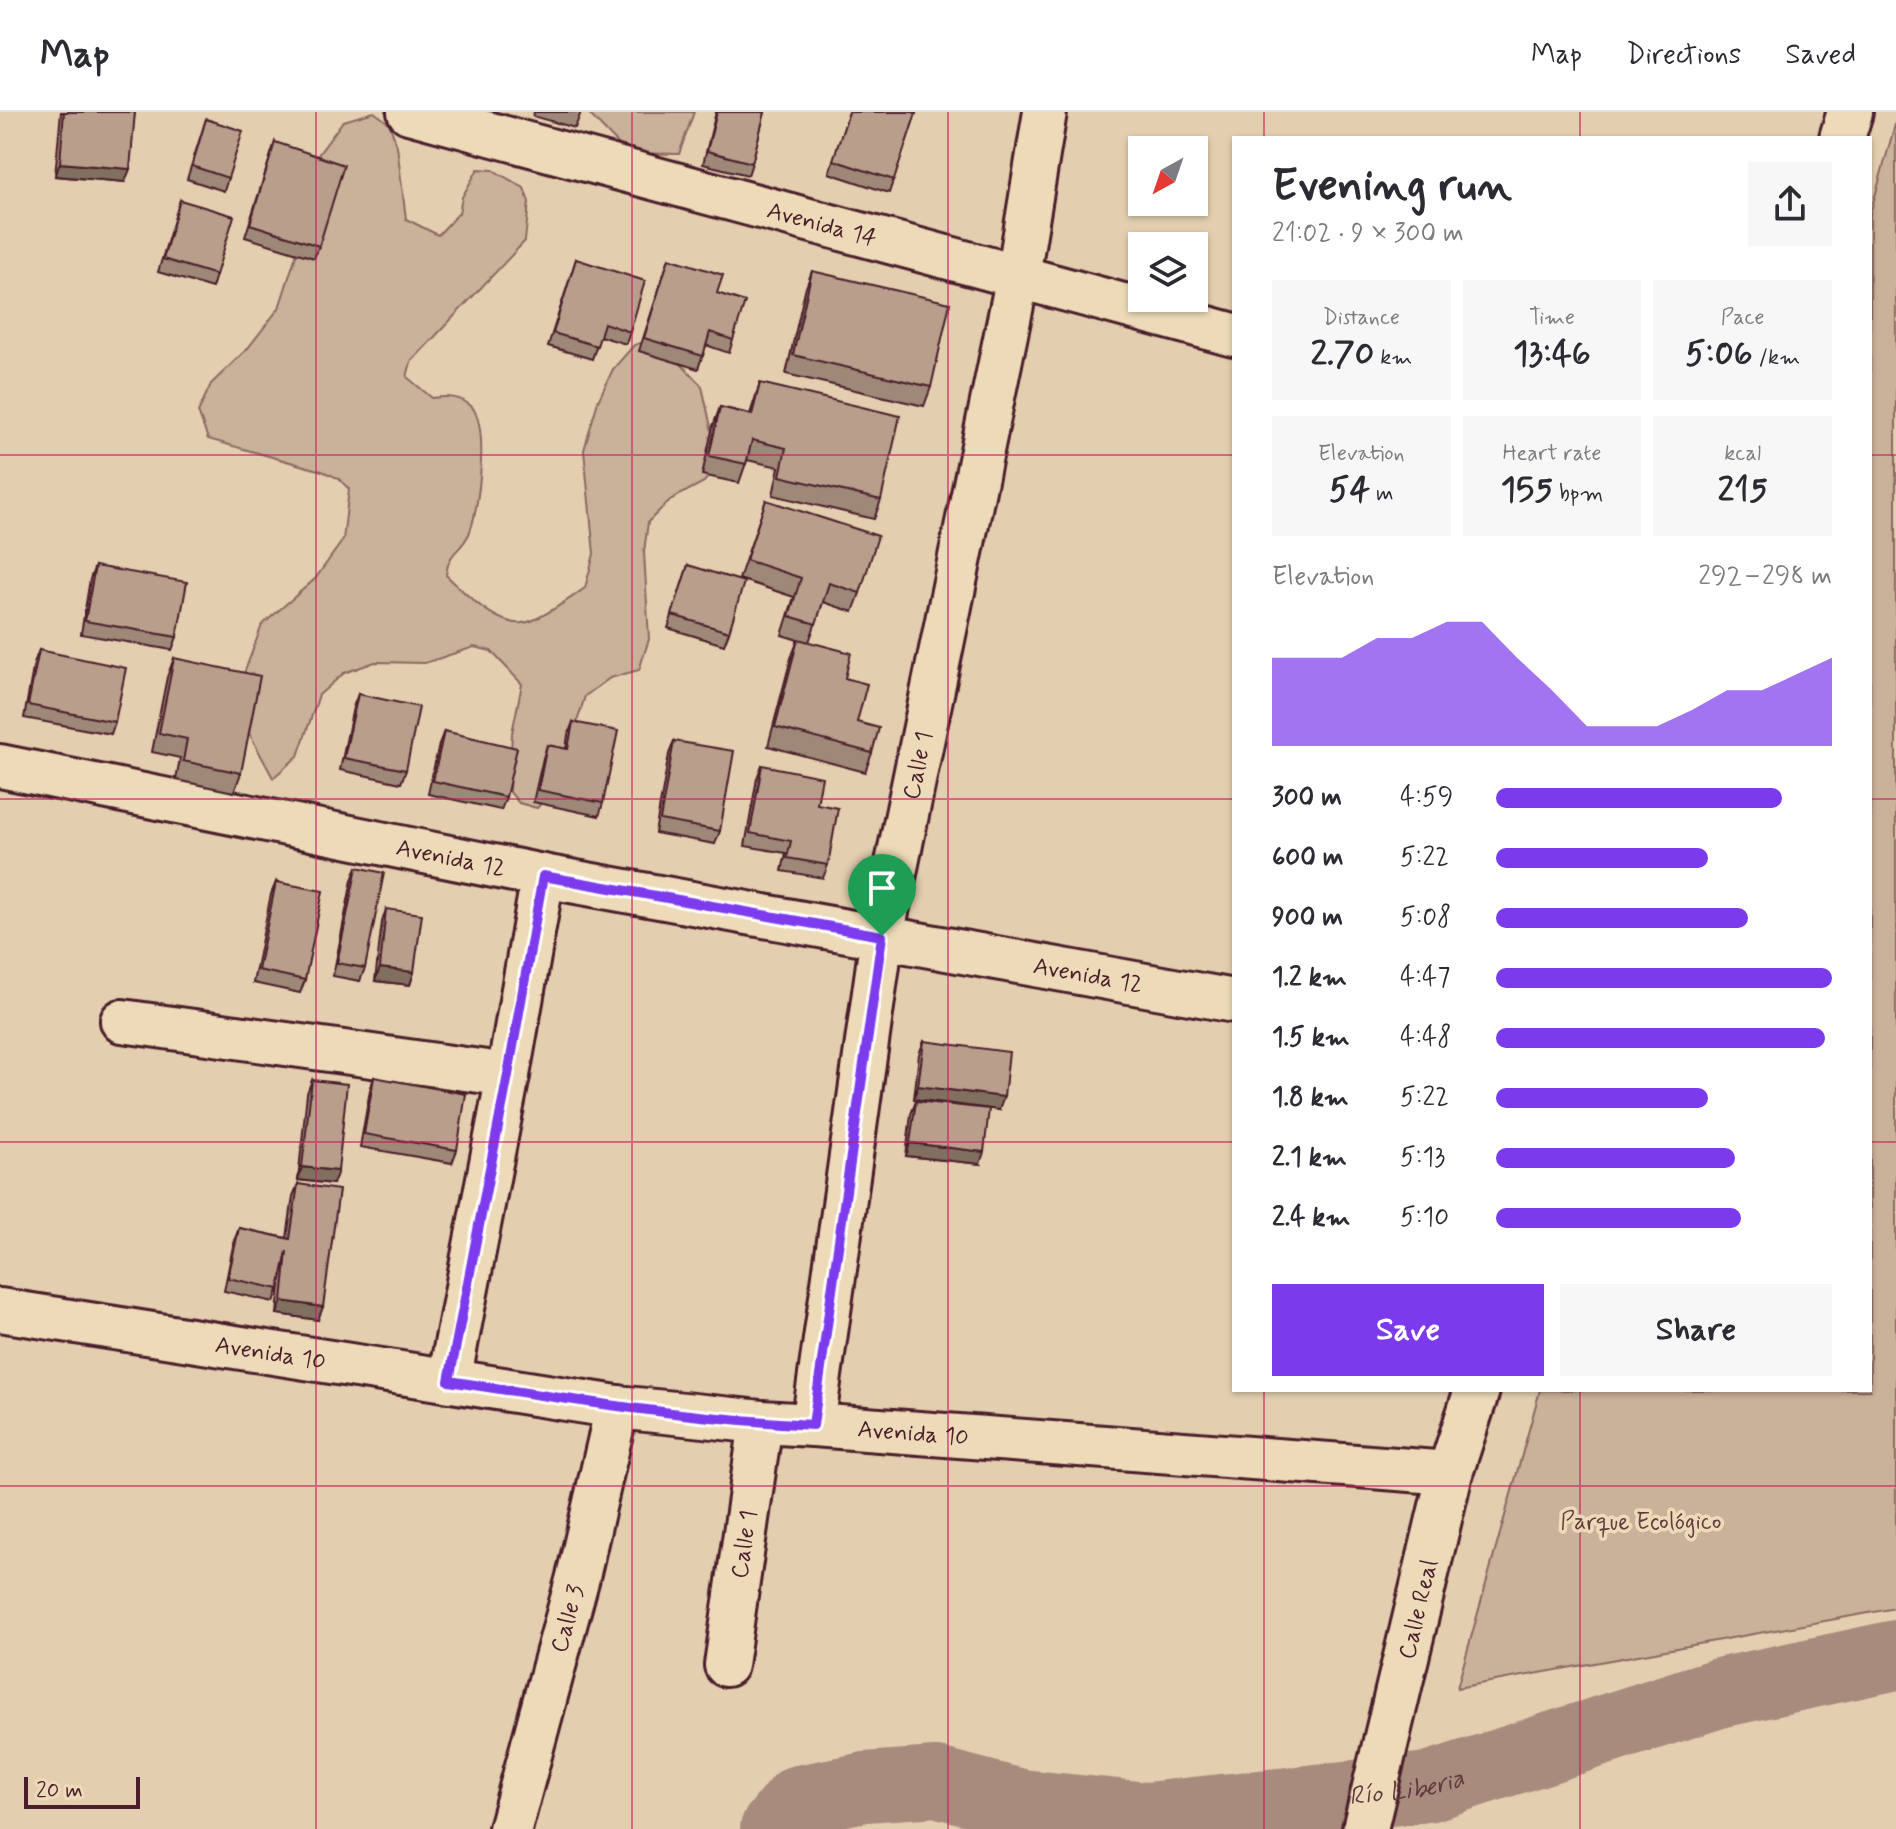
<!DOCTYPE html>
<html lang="en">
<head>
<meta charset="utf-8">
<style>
	body { margin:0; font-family:Mynerve,sans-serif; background:#f7f7f7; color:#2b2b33; height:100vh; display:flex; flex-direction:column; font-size:30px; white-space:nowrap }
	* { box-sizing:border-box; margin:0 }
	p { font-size:26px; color:#7c7c81 }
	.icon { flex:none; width:44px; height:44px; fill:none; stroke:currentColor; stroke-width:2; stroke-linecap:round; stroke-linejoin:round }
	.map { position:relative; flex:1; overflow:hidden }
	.panel { position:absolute; left:1232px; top:24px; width:640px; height:1256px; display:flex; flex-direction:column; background:#fff; border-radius:0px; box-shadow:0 2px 6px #0004 }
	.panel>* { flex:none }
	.needle { width:52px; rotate:220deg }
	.fabs { position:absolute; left:1128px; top:24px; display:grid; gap:16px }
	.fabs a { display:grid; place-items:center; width:80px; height:80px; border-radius:0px; background:#fff; box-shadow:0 2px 6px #0004; font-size:40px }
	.scale { position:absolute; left:24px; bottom:20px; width:116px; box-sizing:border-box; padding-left:8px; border:4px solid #4a1f2b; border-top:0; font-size:22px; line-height:28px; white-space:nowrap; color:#4a1f2b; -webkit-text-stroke:6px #eddab8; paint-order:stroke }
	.pin { position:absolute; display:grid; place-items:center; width:68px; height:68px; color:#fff; margin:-82px -34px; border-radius:50% 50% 50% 0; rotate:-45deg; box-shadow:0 0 8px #0007 }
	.pin .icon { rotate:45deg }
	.round { display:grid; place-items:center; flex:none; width:84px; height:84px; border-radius:0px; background:#f7f7f7 }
	.summary { display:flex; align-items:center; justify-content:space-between; height:136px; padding:0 40px }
	h1 { font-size:44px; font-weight:700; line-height:60px }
	.stats { display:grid; grid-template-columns:repeat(3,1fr); gap:12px; height:136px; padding:8px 40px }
	.stats div { display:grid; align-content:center; border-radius:0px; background:#f7f7f7; text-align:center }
	.stats b { font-size:34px; font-weight:700 }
	.stats small { font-size:22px; font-weight:400 }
	.stats p { font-size:22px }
	.chart { height:224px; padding:16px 40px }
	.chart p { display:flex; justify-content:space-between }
	.chart svg { width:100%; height:144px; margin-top:8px; fill:#7c3aed; opacity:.7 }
	.button { display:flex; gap:16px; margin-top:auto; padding:16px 40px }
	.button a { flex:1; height:92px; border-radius:0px; background:#7c3aed; color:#fff; font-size:32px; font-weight:700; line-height:92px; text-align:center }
	.button a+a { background:#f7f7f7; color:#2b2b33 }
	ul { padding:0 40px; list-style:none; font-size:26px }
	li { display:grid; grid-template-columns:128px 96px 1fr; align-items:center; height:60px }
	li i { height:20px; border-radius:10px; background:#7c3aed }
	header { display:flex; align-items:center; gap:48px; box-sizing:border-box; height:112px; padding:0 40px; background:#fff; border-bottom:2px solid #e1e1e2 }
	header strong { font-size:38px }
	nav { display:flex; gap:44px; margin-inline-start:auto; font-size:28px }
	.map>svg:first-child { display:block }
	.green { fill:#cab199; stroke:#8a6862; stroke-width:2 }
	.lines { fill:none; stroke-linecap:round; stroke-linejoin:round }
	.river { stroke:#a88b7d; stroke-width:70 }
	.street-casing { stroke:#4a1f2b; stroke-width:48 }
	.secondary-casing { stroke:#4a1f2b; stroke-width:50 }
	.street { stroke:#eddab8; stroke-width:42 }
	.secondary { stroke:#eddab8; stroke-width:44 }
	.wall { fill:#9e8878; stroke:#4a1f2b; stroke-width:2 }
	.shaded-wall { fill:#816f61; stroke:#4a1f2b; stroke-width:2 }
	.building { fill:#b89e8b; stroke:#4a1f2b; stroke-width:2 }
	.route-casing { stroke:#fff; stroke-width:16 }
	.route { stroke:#7c3aed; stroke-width:10 }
	.grid { fill:none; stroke:#c2185b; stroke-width:2; stroke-opacity:0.55 }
	.labels { text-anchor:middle; stroke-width:7; stroke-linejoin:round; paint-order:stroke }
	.street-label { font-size:24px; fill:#4a1f2b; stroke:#eddab8 }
	.park-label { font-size:24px; fill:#643c41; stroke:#eddab8 }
	.water-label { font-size:26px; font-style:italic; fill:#623a40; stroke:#eddab8 }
</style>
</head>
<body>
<header>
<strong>Map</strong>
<nav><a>Map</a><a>Directions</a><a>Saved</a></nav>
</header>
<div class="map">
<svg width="1896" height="1717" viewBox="0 0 1896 1717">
	<rect width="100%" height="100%" fill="#e3cfb0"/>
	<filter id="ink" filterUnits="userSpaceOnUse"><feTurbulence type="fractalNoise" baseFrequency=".0125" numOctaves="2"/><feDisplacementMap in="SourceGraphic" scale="16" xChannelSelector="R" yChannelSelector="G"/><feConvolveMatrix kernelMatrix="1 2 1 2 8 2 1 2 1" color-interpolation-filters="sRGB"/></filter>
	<g filter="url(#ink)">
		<path class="green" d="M374,0l15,11 8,23 9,73 32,16 21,-22 3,-16 16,-28 15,1 31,18 5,14 -4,39 -114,121 -4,15 25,21c15,-2 29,-2 40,9 17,20 7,104 -3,127 -9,19 -20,16 -23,41 19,18 56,58 85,46 18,-7 38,-22 54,-33l9,-34 -10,-104 14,-49 15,-32 21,-24 16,-5 15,7 37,39 15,69 -4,16 -9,11 -34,18 -22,22 -4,30 5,87 -10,31 -29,8 -25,18 -27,88 -21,24 -18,-5 -10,-12 3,-58 10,-49 -31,-33 -17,-4 -49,16 -50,-1 -31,11 -25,22 -21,61 -25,22 -40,-75 29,-78 53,-46 28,-39 6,-51 -11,-11 -16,-7 -114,-32 -10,-27 13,-28 37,-36 31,-40 19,-59 15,-87 30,-41z
			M592,0h102l-15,42 -52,-1 -37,-38z
			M1896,9v1487l-439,80 83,-298h330v-1176z"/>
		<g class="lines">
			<path class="river" id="s1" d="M775,1717l23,-29 67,-13 71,-5 85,22 126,13 281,-30 291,-94 177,-38"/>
			<defs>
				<g id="street">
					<path id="s2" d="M409,0l825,223"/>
					<path id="s3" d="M0,654l543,110 691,125"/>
					<path d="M122,909l386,54"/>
					<path id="s4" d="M0,1198l617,97 144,15 52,3 637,48"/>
					<path d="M449,1269l59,-306 35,-199"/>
					<path id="s5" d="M813,1313l69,-489 136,-660 27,-164"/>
					<path id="s6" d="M726,1553l35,-243"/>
					<path id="s7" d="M510,1717l68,-252 39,-170"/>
				</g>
				<g id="secondary">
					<path d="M1842,26l8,-26"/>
					<path id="s8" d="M1365,1717l85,-356 27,-83"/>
				</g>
			</defs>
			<use href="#street" class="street-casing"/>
			<use href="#secondary" class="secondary-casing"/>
			<use href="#street" class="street"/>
			<use href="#secondary" class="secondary"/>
		</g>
		<path class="wall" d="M61,0h74l-10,70 -70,-6z
			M534,0h47l-6,16 -42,-12z
			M716,0h49l-13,51 -4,12 -45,-11z
			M849,0l67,1 -27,80 -60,-20z
			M206,7l22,59 -4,13 -37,-12z
			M275,30l44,104 -5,12 -69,-21z
			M180,88l36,75 -4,13 -54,-16z
			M669,146l48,35 16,47 -4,13 -23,-8 -8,24 -59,-18z
			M576,147l54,73 -4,12 -26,-8 -8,23 -44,-13z
			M812,159l119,116 -7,19 -138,-32 19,-84z
			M760,271l121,117 -7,19 -101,-24 6,-28 -32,-7 -8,23 -37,-8 11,-49 7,-19 30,7z
			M766,388l94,93 -7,19 -30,-10 -14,40 36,36 12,44 15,31 -7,19 -97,-26 23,-88 7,-18 -16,-5 12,-38 -55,-18z
			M688,453l41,67 -5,13 -56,-17z
			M95,454l82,71 -5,13 -91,-16 9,-55z
			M39,538l76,72 -4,12 -87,-16 10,-55z
			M174,546l67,115 -7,19 -58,-12 4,-22 -28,-6 15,-75z
			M358,582l48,76 -5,13 -61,-13 13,-63z
			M573,610l30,81 -4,13 -66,-14 10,-44 4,-13 19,4 2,-14z
			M444,619l62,66 -5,13 -73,-16 11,-50z
			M674,629l46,90 -5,13 -60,-11 14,-79z
			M762,653l55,39 11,61 -5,13 -41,-7 4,-18 -41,-7 12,-68z
			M357,755l8,101 -5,13 -27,-5 19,-96z
			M276,770l29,98 -5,13 -47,-10 18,-89z
			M386,797l28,63 -4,13 -35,-4 7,-59z
			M924,929l75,69 -85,-11 5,-45z
			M374,965l83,73 -5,13 -92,-16 10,-57z
			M312,968l21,104 -35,-4 9,-87z
			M916,989l64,63 -74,-8 5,-42z
			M298,1072l20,136 -41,-6 3,-30 -6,18 -50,-11 10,-50 5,-13 48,10 6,-42z"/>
		<path class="shaded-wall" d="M60,51l70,6 -5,13 -70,-6z
			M380,856l34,4 -4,13 -35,-4z
			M918,974l86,11 -5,13 -85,-11z
			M910,1031l74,9 -4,12 -74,-8z
			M302,1055l36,4 -5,13 -35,-4z
			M282,1189l41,6 -5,13 -41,-6z"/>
		<path class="building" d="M64,0h71l-5,57 -70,-6z
			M717,0h48l-13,51 -45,-12z
			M849,0h63l4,1 -22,67 -61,-20z
			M206,7l37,12 -15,47 -36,-12z
			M275,30l69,23 -25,81 -69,-22z
			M180,88l54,16 -18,59 -53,-16z
			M669,146l54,17 -6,18 28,9 -12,38 -23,-8 -7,24 -59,-18z
			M576,147l69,22 -15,51 -26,-9 -7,23 -44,-13z
			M812,159l138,32 -19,84 -138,-32z
			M760,271l140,33 -19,84 -101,-24 6,-28 -34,-8 -6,24 -37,-8 11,-49 32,8z
			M766,388l112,36 -18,57 -31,-10 -13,41 -27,-8 12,-38 -55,-18z
			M688,453l56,17 -15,50 -57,-17z
			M95,454l92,16 -10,55 -92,-16z
			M798,527l53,14 -6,25 22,6 -10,38 22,6 -7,25 -97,-26z
			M39,538l87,18 -11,54 -87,-17z
			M174,546l86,18 -19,97 -58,-12 4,-22 -28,-6z
			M358,582l61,13 -13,63 -62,-12z
			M573,610l45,9 -15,72 -65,-13 9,-45 21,4z
			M444,619l73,17 -11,49 -73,-16z
			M674,629l60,10 -14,80 -60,-11z
			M762,653l60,12 -5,27 21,4 -10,57 -41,-7 4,-17 -41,-8z
			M357,755l27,6 -19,95 -28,-5z
			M276,770l47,9 -18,89 -47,-10z
			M386,797l36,5 -8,58 -34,-4z
			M924,929l85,11 -5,45 -86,-11z
			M374,965l92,17 -9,56 -93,-16z
			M312,968l35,4 -9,87 -36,-4z
			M916,989l73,8 -5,43 -74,-9z
			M298,1072l41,6 -16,117 -41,-6 5,-50 -8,38 -51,-11 11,-50 51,11z"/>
	</g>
	<g class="lines" filter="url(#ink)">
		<defs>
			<path id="route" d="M543,764l339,60 -69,489c-122,-6 -243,-25 -364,-44l59,-306z"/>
		</defs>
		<use href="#route" class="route-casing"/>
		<use href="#route" class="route"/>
	</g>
	<path class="grid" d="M316,0v1717M632,0v1717M948,0v1717M1264,0v26M1580,0v26M0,343h1234M1870,343h26M0,687h1234M1870,687h26M0,1030h1234M1870,1030h26M1264,1278v439M1580,1278v439M0,1374h1896"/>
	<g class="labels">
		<g class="street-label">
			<text dy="8" stroke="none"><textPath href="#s2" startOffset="428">Avenida 14</textPath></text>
			<text dy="8" stroke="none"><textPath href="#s5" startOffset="668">Calle 1</textPath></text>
			<text dy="8" stroke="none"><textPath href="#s3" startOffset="460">Avenida 12</textPath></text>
			<text dy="8" stroke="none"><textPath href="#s3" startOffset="1108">Avenida 12</textPath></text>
			<text dy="8" stroke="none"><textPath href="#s4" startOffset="274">Avenida 10</textPath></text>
			<text dy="8" stroke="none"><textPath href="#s4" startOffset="922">Avenida 10</textPath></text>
			<text dy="8" stroke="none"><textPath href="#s6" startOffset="122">Calle 1</textPath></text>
			<text dy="8" stroke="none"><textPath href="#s8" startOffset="226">Calle Real</textPath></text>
			<text dy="8" stroke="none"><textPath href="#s7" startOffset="218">Calle 3</textPath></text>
		</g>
		<g class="park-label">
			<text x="1641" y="1417">Parque Ecológico</text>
		</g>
		<g class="water-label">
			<text dy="9" stroke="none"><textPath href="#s1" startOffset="652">Río Liberia</textPath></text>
		</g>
	</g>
</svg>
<div class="fabs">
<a><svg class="needle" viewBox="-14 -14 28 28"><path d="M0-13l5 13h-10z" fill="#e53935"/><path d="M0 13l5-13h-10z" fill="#7c7c81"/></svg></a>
<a><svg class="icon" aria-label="layers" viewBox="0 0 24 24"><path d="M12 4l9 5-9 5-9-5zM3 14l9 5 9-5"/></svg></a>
</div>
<div class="scale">20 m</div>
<div class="pin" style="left:882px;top:824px;background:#1e9e55"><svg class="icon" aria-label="arrive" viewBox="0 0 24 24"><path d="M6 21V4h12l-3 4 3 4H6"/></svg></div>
<section class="panel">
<div class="summary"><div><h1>Evening run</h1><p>21:02 · 9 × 300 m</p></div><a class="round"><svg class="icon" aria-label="share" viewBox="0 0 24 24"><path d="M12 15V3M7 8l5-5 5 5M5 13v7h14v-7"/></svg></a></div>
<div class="stats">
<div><p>Distance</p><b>2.70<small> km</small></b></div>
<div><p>Time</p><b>13:46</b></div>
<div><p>Pace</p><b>5:06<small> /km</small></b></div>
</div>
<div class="stats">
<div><p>Elevation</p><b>54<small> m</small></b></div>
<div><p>Heart rate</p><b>155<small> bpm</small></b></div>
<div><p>kcal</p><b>215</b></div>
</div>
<div class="chart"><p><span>Elevation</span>292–298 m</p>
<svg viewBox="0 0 160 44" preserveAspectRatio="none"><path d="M0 44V17L10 17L20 17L30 11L40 11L50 6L60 6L70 17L80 27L90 38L100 38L110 38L120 33L130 27L140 27L150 22L160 17V44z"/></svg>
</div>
<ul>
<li><b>300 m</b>4:59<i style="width:85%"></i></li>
<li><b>600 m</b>5:22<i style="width:63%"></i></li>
<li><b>900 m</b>5:08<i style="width:75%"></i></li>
<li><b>1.2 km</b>4:47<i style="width:100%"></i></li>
<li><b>1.5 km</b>4:48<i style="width:98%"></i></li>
<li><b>1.8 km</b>5:22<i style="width:63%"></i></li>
<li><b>2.1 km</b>5:13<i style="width:71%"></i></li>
<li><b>2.4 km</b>5:10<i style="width:73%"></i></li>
</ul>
<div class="button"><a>Save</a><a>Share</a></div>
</section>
</div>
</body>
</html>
